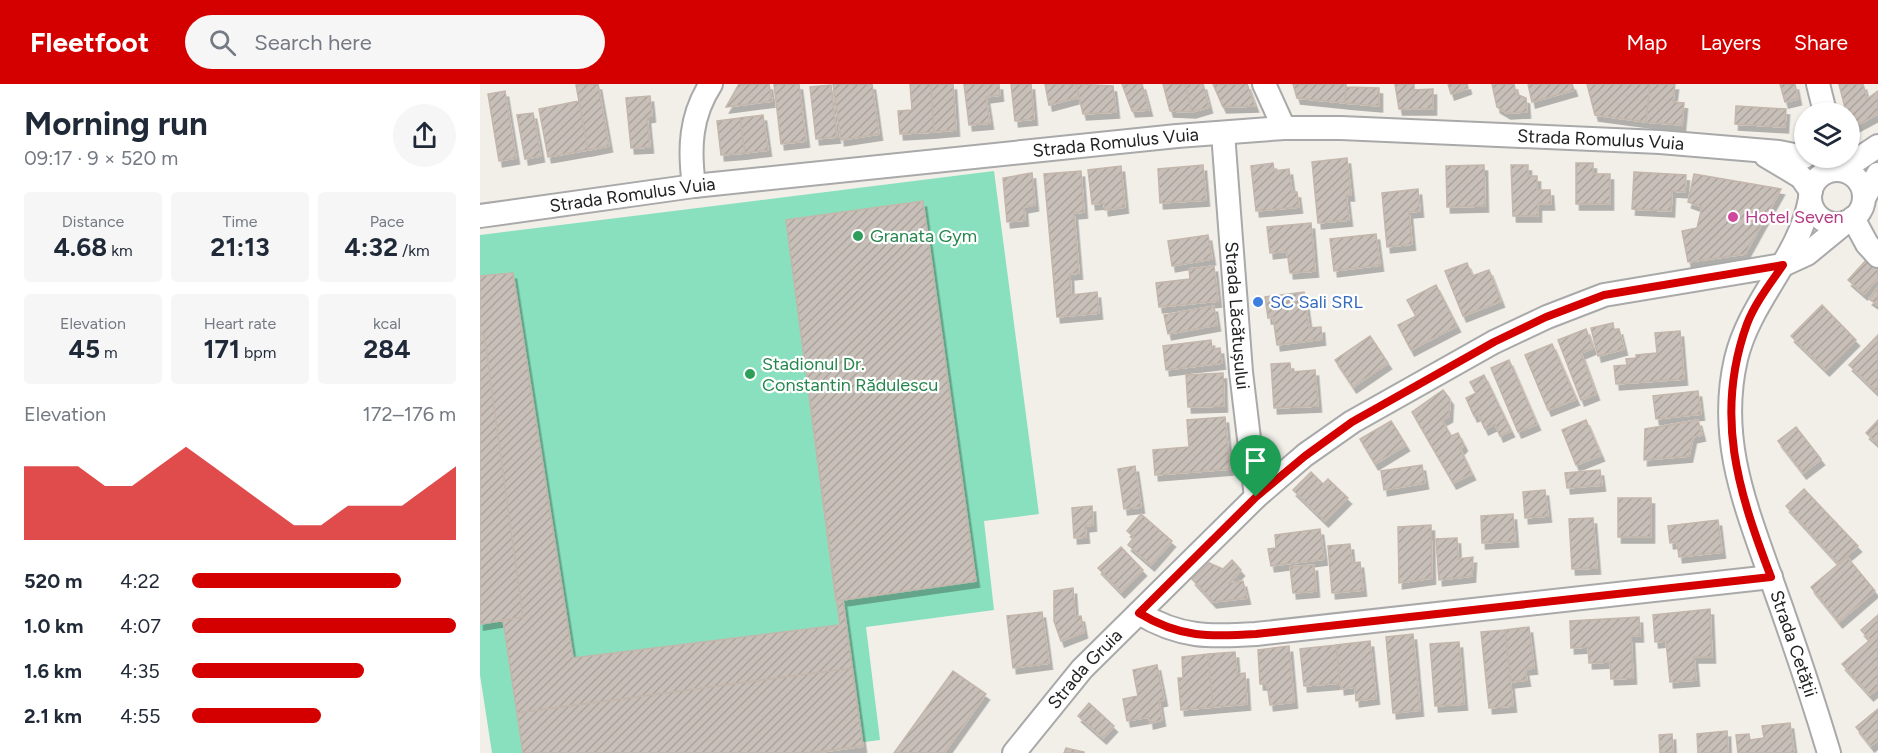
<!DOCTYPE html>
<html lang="en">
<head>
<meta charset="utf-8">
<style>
	body { margin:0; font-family:Figtree,sans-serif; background:#f6f6f7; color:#1f2937; height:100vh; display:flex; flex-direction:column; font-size:22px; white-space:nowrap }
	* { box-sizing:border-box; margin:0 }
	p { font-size:20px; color:#747a83 }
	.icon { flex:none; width:33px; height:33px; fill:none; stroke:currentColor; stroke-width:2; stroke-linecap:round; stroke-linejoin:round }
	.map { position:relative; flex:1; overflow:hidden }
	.side { display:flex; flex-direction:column; background:#fff; width:480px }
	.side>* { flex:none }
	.tools { position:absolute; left:1314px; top:18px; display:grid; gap:12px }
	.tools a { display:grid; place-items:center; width:66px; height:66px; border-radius:50%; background:#fff; box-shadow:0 2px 4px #0004; font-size:30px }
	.pin { position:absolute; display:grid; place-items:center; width:51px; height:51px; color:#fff; margin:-62px -26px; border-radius:50% 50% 50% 0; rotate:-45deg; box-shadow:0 0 6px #0007 }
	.pin .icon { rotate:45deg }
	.round { display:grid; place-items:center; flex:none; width:63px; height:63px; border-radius:32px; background:#f6f6f7 }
	.overview { display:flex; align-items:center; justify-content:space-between; height:102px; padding:0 24px }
	h1 { font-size:33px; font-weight:700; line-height:45px }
	.stats { display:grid; grid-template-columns:repeat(3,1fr); gap:9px; height:102px; padding:6px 24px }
	.stats div { display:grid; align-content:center; border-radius:6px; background:#f6f6f7; text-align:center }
	.stats b { font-size:26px; font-weight:700 }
	.stats small { font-size:16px; font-weight:400 }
	.stats p { font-size:16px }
	.chart { height:168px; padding:12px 24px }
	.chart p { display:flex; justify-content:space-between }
	.chart svg { width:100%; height:108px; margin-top:6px; fill:#d40000; opacity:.7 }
	ul { padding:0 24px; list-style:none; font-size:20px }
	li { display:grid; grid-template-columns:96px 72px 1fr; align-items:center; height:45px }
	li i { height:15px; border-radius:8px; background:#d40000 }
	header { display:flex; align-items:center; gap:36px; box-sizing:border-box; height:84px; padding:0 30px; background:#d40000; color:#fff }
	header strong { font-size:28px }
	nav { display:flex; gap:33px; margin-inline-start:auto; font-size:21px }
	.search { width:420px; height:54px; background:#f6f6f7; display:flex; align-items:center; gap:15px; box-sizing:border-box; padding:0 21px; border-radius:33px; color:#747a83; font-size:22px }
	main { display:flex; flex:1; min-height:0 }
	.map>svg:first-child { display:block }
	.pitch { fill:#88e0be }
	.building { fill:url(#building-hatch); stroke:#c4b6ab; stroke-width:1.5; filter:url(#shadow) }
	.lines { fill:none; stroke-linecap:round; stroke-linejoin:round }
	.minor-casing { stroke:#a9a9a9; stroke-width:26 }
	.minor { stroke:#fff; stroke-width:22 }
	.route-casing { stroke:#fff; stroke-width:12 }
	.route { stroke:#d40000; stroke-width:8 }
	.hotel-dot { fill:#d1479c; stroke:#fff; stroke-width:2 }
	.leisure-dot { fill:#2e9e5b; stroke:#fff; stroke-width:2 }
	.shop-dot { fill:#3f7fe0; stroke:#fff; stroke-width:2 }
	.labels { text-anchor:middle; stroke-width:4.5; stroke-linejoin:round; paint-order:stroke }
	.street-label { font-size:18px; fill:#222; stroke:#fff }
	.hotel-label { font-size:18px; fill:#b23c85; stroke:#fff; text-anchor:start }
	.leisure-label { font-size:18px; fill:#27864d; stroke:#fff; text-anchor:start }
	.shop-label { font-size:18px; fill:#366cbe; stroke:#fff; text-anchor:start }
</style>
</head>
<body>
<header>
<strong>Fleetfoot</strong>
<div class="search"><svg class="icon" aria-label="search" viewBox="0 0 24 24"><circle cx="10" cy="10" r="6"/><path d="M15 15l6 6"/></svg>Search here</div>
<nav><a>Map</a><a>Layers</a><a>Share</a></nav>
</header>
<main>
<section class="side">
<div class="overview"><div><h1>Morning run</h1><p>09:17 · 9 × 520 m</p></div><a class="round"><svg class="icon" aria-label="share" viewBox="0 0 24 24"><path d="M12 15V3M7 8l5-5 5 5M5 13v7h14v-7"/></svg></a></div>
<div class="stats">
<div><p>Distance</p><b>4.68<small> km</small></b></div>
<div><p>Time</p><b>21:13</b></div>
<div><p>Pace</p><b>4:32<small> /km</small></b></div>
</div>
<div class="stats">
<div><p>Elevation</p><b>45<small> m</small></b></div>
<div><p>Heart rate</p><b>171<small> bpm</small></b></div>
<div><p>kcal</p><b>284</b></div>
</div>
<div class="chart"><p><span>Elevation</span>172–176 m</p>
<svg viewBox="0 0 160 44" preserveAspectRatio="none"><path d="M0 44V14L10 14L20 14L30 22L40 22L50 14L60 6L70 14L80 22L90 30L100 38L110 38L120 30L130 30L140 30L150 22L160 14V44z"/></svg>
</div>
<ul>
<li><b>520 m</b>4:22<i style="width:79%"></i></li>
<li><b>1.0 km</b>4:07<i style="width:100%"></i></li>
<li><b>1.6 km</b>4:35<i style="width:65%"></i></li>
<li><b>2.1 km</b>4:55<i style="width:49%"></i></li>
</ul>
</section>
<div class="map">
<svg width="1398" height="669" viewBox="0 0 1398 669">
	<defs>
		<pattern id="building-hatch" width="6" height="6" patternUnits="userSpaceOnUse" patternTransform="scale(1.5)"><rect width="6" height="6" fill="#c7bfb8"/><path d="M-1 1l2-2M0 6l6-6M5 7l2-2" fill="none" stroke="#aba49e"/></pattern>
		<filter id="shadow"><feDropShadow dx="3.5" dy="6" stdDeviation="0" flood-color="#0004"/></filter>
	</defs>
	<rect width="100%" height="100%" fill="#f2efe9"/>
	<path class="pitch" d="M514,87l45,343 -55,7 10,89 -128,17 14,113 -100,13h-288l-12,-78v-440z"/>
	<path class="building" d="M118,0l11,62 -21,4 -12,-65z
		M259,0h30l3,17 -46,6z
		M294,0h25l7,57 -25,3z
		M353,0h39l7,50 -38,6z
		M430,0h21l3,48 -34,2 -2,-23 14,-1z
		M451,0h22l3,46 -22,2z
		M484,0h35l1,11 -14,2 4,26 -21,2z
		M531,0h20l3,35 -19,2z
		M565,0h31l3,13 -30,8z
		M596,0l37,2 3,26 -33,2z
		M642,0h20l7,26 -17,1z
		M683,0h22l7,28 -22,-1z
		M705,0h18l6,23 -17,5z
		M733,0h34l8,22 -32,1z
		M813,0h53l-1,19 -48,-5z
		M915,0h19v6l19,-1v20h-34z
		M968,0h19l1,4 -17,6z
		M1012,0h22l2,10 10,4 1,14 -20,1 -10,-6z
		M1048,0h44l2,6 -42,12z
		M1107,0h63l-4,38 -51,-7z
		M1170,0h25l-2,18 11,1 -2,22 -36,-3z
		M1300,0h15l3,15 -13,3z
		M1359,0h24l4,15 11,-8v23l-28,15v-17h-4z
		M351,1l6,52 -21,2 -6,-52z
		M866,3l33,1v18l-34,-3z
		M25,7l11,67 -17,3 -11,-67z
		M170,12l2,20 -5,1 3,30 -19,1 -5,-50z
		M99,17l9,49 -40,7 -9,-48z
		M1256,22l50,3 -1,18 -50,-3z
		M53,29l8,43 -16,3 -8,-44z
		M283,31l5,35 -23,3 -5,-35z
		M260,34l5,35 -24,2 -4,-34z
		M867,74l4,37h-5l3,25 -31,3 -6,-61z
		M793,79l1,8 15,-2 3,23h5l2,15 -43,4 -5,-45z
		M1096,79h17v11h17v30h-34z
		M723,81l3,35 -46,3 -2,-34z
		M1004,81l1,41 -38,1 -1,-41z
		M1031,81h17v11h9v14h13l1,14h-13v12h-25z
		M641,82l4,41 -20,3 -1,-7 -12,1 -4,-34z
		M601,87l3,41 -10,1 5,60 -9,1 1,21 26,-3 2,21 -42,4 -13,-143z
		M1154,88l52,3 -1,17 -13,-1 -1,20 -39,-2z
		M552,89l3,32 -11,2 1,13 -18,2 -4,-44z
		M1214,90l87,15 -36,65 -57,8 -6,-31 15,-3 5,-21 -14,-5z
		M938,105l2,22 -11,1 3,32 -25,3 -5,-54z
		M443,117l53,380 -133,19 20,146 -55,7h-285l-20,-133 -23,4v-348l33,-3 60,385 267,-33 -54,-405z
		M443,117l53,380 -140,20 -50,-381z
		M831,139l4,48 -25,2 -3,-22 -17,2 -3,-26z
		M896,150l4,31 -46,6 -4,-32z
		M728,151l4,24 -40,7 -4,-25z
		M1388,174l10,9v11l-14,16 -16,-14z
		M987,179l5,13 17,-6 12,31 -38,15 -18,-45z
		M734,182l4,35 -59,6 -3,-24 34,-4 -1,-10z
		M956,201l21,41 -46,24 -13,-25 18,-9 -9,-16z
		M1398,203v18l-9,-6z
		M824,208l5,36 12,-1 1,12 -45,6 -4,-28 -5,1 -3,-21z
		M1342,221l34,35 -30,30 -35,-34z
		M734,222l3,19 -49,9 -4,-19z
		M1133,239l1,7 5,-1 5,20 -26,7 -7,-28z
		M1106,245l7,19 -12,5 15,41 -15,6 -23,-60z
		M1200,247l4,48 -68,5 -2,-18 13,-1 -1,-6 10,-1v-3l21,-2 -2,-20z
		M4,250l39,283 -43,7v-289z
		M1398,251v58l-29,-28z
		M890,252l18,27 -35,24 -18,-27z
		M731,256l1,9 8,-1 2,15 -56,7 -3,-24z
		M1072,260l24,55 -28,11 -23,-55z
		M1029,276l28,64 -19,8 -27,-64z
		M810,279l1,9 24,-2 3,36 -44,2 -3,-44z
		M743,289l1,33 -36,1 -2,-32z
		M1004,291l27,56 -11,5 -5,-12 -10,5 -7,-15 -4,2 -8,-18 10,-5 -6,-11z
		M963,306l7,9 -1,17 -7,4 9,16 7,-3 6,12 -4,4 12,25 -19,9 -41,-71z
		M1218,307l3,23 -45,5 -3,-23z
		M745,333l5,52 -75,6 -2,-25 36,-3 -2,-27z
		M1106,336l15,35 -25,10 -14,-35z
		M1218,336l4,15 -9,2 -4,19 -45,4 1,-31z
		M1398,336v24l-12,-11z
		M911,337l15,24 -31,19 -15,-25z
		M1316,343l25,32 -18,14 -25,-32z
		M942,381l3,18 -41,7 -3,-19z
		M655,382l6,41 -17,2 -6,-40z
		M1120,386l2,15 -35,3 -2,-15z
		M831,388l12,12 5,-5 20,19 -23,23 -32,-31z
		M1324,405l54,57 -20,17 -52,-57z
		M1065,406l3,26 -23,2 -2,-26z
		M1138,414h33v39h-33z
		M612,422l1,19 -8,1 1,11 -12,1 -2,-30z
		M661,430l31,27 -21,24 -23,-20 6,-8 -7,-6z
		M1033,430l2,27 -33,2 -1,-27z
		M1113,434l4,50 -25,1 -3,-50z
		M1238,436l4,32 -43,5 -2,-15 -7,1 -2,-17z
		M951,441l1,53 -33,5 -1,-56z
		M840,445l4,30 -53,7 -3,-17 8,-1 -1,-13z
		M977,454l1,21 15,-2 -1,19 -33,4 -3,-41z
		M870,460l2,19 8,-1 3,28 -31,3 -4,-47z
		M641,463l22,23 -22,22 -23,-24z
		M1367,473l28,34 -36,31 -28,-35z
		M752,476l9,10 -12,13 14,-2 4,17 -34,4 -21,-23 17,-16 14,6z
		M834,481l2,26 -23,2 -3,-26z
		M593,504l2,29 6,-1 3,16 -23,9 -7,-20v-30z
		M1230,525l2,48h-18l2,23 -26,2 -4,-41 -11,1 -2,-27z
		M562,528l7,51 -36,5 -6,-52z
		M1398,531v73l-8,7 -28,-31 28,-24 -9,-10z
		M1159,533l1,19h-9l2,42 -22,1 -1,-17 -21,1 -1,-16 -17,1 -1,-27z
		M1049,543l5,41 -9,1 2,11 -16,2 -6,-52z
		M1025,546l8,76 -24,2 -8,-76z
		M933,550l7,76 -27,3 -7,-76z
		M890,557l6,57 -20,3 -1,-14 -14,2 -5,-44z
		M979,558l5,62 -29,2 -5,-62z
		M856,561l4,38 -36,3 -4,-37z
		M809,562l5,56 -24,3 -3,-21h-7l-2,-34z
		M755,568l2,22 8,-1 2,31 -34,3 -5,-53z
		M728,570l5,53 -32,3 -3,-32h5l-1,-21z
		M677,581l7,35 -5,1 3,19 -12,3 -1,-6 -22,4 -4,-22 15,-3 -5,-26z
		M372,584l11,78 -49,7h-291l-6,-40z
		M473,587l33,23 -42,59h-50z
		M609,619l25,23 -11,12 -25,-22z
		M1398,625v31l-7,6 -15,-19z
		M1310,639l4,30h-56l-2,-18 13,-1 1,6 14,-2 -2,-12z
		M1247,647l1,22h-30l-1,-19z
		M1192,650l1,19h-13l-1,-18z
		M586,664l18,4v1h-20z"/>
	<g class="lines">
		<defs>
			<g id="minor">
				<path d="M784,0l20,44"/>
				<path d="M1338,0l7,28"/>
				<path id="s1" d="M743,49l18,239 15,125"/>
				<path d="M1286,72l35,21 10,14"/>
				<path d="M1362,86l36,-24"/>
				<circle cx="1357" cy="113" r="27"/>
				<path d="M214,102c-5,-37 -4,-70 17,-102"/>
				<path d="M1384,114l14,-24"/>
				<path id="s2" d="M1330,115c-11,59 -60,101 -74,160 -19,82 11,150 37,225 20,56 39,112 56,169"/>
				<path id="s3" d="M0,132l214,-30 483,-50 107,-8h57l319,14 119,10 25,5"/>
				<path d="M1373,134l14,26 11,12"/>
				<path d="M659,529c41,25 71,24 117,21l515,-57"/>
				<path id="s4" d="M534,669l68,-84 174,-172 49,-42 47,-33 142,-80 53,-25 57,-22 179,-30 24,-11 39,-32"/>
			</g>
		</defs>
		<use href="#minor" class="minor-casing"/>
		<use href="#minor" class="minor"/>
	</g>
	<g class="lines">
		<defs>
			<path id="route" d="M1303,181c-13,19 -28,38 -36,59 -33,91 -9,167 24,253l-515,57c-46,3 -76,4 -117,-21l117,-116 49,-41 47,-34 142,-80 52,-25 58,-22z"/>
		</defs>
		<use href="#route" class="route-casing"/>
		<use href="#route" class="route"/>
	</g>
	<circle class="hotel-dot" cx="1253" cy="133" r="6"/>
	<g class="leisure-dot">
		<circle cx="378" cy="152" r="6"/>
		<circle cx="270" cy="290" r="6"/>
	</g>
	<circle class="shop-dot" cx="778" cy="218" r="6"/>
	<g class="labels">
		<g class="street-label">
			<text dy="6" stroke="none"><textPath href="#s3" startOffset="1126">Strada Romulus Vuia</textPath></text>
			<text dy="6" stroke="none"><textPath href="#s3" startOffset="640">Strada Romulus Vuia</textPath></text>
			<text dy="6" stroke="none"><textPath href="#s3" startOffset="154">Strada Romulus Vuia</textPath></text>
			<text dy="6" stroke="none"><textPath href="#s1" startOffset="183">Strada Lăcătușului</textPath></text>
			<text dy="6" stroke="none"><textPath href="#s2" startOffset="472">Strada Cetății</textPath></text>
			<text dy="6" stroke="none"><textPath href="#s4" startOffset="110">Strada Gruia</textPath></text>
		</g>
		<g class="hotel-label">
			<text x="1265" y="139">Hotel Seven</text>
		</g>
		<g class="leisure-label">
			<text x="390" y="158">Granata Gym</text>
			<text x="282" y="286">Stadionul Dr.<tspan x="282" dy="21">Constantin Rădulescu</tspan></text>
		</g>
		<g class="shop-label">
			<text x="790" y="224">SC Sali SRL</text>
		</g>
	</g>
</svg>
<div class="tools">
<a><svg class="icon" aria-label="layers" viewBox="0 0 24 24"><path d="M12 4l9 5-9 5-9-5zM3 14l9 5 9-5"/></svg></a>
</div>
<div class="pin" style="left:776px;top:413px;background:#1e9e55"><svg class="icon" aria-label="arrive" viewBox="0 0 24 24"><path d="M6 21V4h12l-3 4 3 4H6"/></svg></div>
</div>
</main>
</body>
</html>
